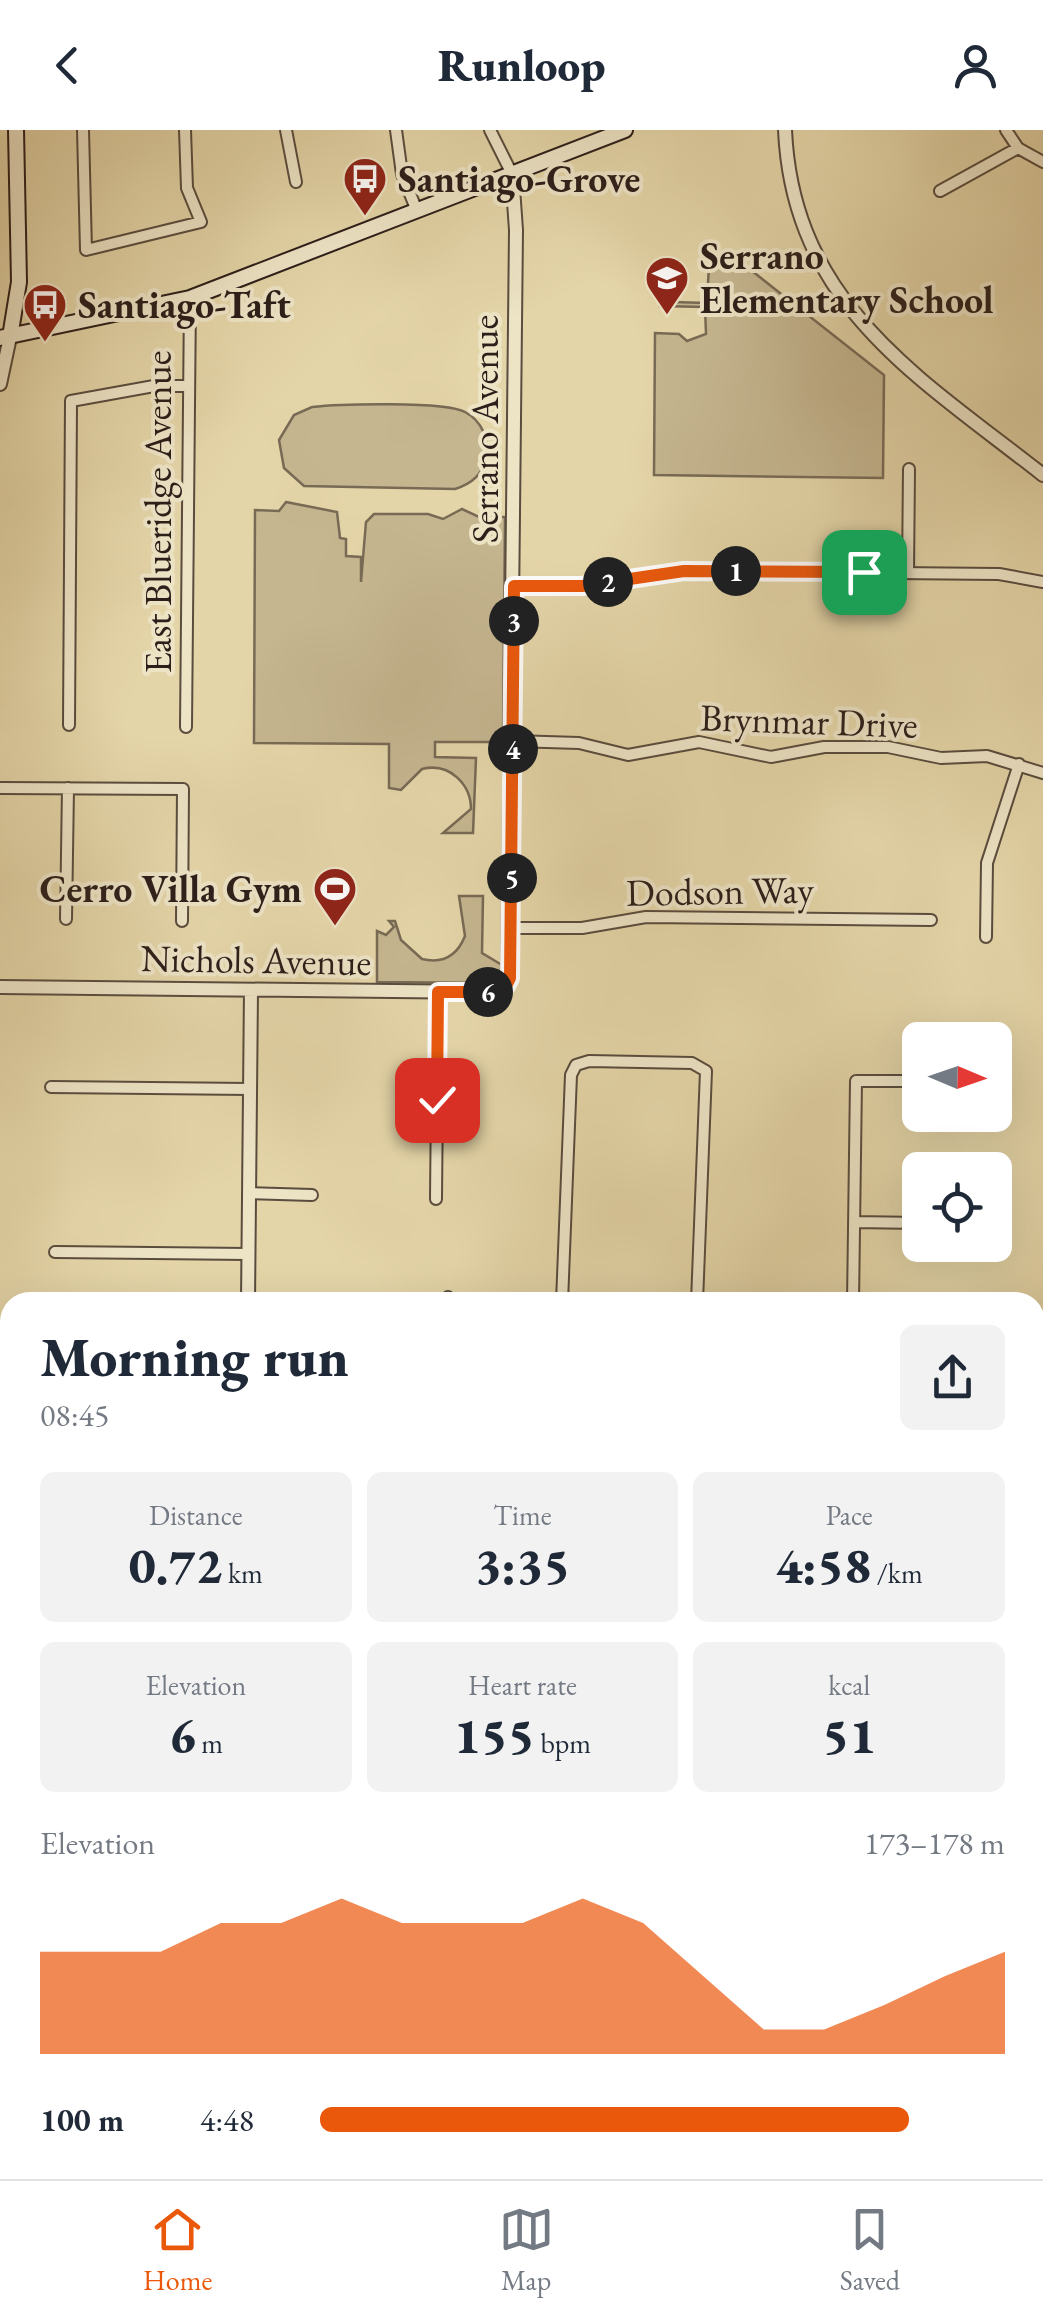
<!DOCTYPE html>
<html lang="en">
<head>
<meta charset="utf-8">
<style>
	body { margin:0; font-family:"EB Garamond",serif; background:#f2f2f3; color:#1f2937; height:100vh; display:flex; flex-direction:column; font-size:38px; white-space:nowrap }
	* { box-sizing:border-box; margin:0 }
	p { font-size:32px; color:#747a83 }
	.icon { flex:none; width:55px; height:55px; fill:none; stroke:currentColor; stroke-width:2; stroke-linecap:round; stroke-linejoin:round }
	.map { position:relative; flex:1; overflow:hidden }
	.drawer { position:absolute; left:0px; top:1162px; width:1045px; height:888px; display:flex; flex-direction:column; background:#fff; border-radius:30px 30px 0 0; box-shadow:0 10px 40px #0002 }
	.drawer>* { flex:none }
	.needle { width:65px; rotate:92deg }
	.tools { position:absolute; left:902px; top:892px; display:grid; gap:20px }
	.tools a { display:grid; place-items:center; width:110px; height:110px; border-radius:15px; background:#fff; box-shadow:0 10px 40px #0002; font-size:50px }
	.pin { position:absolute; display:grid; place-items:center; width:85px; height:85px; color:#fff; margin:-42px; border-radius:20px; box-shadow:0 5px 15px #0006 }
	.km { position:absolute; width:50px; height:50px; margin:-25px; border-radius:50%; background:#222; color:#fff; font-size:28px; line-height:50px; text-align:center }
	.round { display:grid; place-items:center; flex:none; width:105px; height:105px; border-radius:15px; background:#f2f2f3 }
	.head { display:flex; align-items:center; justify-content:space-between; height:170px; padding:0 40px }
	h1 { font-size:55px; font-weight:800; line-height:75px }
	.stats { display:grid; grid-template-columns:repeat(3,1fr); gap:15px; height:170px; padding:10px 40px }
	.stats div { display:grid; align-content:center; border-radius:15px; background:#f2f2f3; text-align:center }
	.stats b { font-size:50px; font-weight:800 }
	.stats small { font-size:28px; font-weight:400 }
	.stats p { font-size:28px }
	.chart { height:280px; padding:20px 40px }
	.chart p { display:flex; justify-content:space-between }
	.chart svg { width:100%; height:180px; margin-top:10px; fill:#ea580c; opacity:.7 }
	ul { padding:0 40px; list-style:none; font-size:32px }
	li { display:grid; grid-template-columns:160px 120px 1fr; align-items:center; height:75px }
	li i { height:25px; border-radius:12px; background:#ea580c }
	header { display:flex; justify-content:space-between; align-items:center; height:130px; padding:0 40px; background:#fff; font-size:45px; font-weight:800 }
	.menu { display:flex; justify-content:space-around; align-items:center; height:140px; border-top:2px solid #e0e1e3; background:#fff; font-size:28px; color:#747a83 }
	.menu a { display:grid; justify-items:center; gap:5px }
	.menu .on { color:#ea580c }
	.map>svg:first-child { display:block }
	.green { fill:#c5b690; stroke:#786a55; stroke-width:2.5 }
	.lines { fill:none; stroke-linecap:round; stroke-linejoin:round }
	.minor-casing { stroke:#5a4c3e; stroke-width:14 }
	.tertiary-casing { stroke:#5a4c3e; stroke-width:16 }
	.secondary-casing { stroke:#2c1e1a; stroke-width:18 }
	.minor { stroke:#ede4c6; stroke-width:10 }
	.tertiary { stroke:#ede4c6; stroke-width:12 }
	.secondary { stroke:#ede4c6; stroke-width:14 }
	.route-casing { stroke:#fff; stroke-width:20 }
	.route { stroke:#ea580c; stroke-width:12 }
	.labels { text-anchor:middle; stroke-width:8; stroke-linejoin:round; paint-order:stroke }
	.poi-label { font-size:38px; font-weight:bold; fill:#2c1e1a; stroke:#ede4c6; text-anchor:start }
	.street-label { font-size:38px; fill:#2c1e1a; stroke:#ede4c6 }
</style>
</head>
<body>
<header><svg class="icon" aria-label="back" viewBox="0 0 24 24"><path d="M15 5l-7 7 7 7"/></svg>Runloop<svg class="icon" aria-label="person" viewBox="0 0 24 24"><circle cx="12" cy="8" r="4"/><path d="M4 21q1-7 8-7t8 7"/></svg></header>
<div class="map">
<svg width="1043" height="2049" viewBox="0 0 1043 2049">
	<rect width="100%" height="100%" fill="#e4d5a8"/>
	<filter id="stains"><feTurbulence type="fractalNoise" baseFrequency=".002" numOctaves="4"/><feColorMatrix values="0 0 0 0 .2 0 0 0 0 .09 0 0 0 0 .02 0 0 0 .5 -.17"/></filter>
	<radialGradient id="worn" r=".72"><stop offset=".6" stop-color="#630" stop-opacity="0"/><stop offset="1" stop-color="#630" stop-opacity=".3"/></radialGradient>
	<path class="green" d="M701,126h32l151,119 -1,103 -229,-3 1,-142 24,1 8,7 19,-7 -1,-27 -45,-1 1,-23 12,1 -1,18 35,1 2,-39 -8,-1z
		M312,277c26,-3 134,-6 153,5 17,9 25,28 21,46 -3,16 -15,26 -31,31l-151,-3 -20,-18 -5,-28 15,-25z
		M286,372l51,10 3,26 6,1v17l15,1v25l5,-60 8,-8h54l15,5 19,-10 17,8h26l-2,225h-68v15l41,1 -3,75h-30l28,-24c0,-24 -21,-47 -49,-40l-21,21 -12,-2v-44l-135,-1 1,-233 24,1z
		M459,766h24l-1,57 20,12 -4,14 -7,4 -114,-1v-51l9,4 8,-8 -5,-6h6l6,19 21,19c21,5 35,-3 43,-23z"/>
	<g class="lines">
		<defs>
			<path id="minor" d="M83,0l3,120 115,-28 -14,-34 -2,-58
				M286,0l10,52
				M396,0l6,44 15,37
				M490,0l22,44
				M1006,0l12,18 25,14
				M940,61l78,-43
				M908,443l1,-104
				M514,456l69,-1 101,-14 315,3 44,8
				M69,595l2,-324 83,-15h35
				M186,597l4,-429
				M513,611l66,2 49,12 71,-13 72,15 53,-10h64l53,11 46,-2 56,17
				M0,658l183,1 -1,132
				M66,789l2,-131
				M512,798h70l64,-11 285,3
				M986,807l1,-74 32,-99
				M51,957l199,2
				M249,1063l63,2
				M436,1069l2,-207
				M854,1092l66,1
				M55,1122l193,2
				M448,1172v-5
				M562,1172l9,-227 5,-10 13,-4 103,2 14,8 -9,231
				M853,1172l3,-221h64
				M645,2040l1,9
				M248,2049v-9"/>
			<path id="tertiary" d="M785,0c8,175 134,247 258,345
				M0,254l10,-47
				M0,857l486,5 22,-8 8,-754 -4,-56
				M248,1172l3,-312
				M0,1376h10
				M1035,1563l8,2
				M0,1897h10
				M706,2040l1,9
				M1005,2040l4,9"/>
			<path id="secondary" d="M10,207l9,-55 -3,-152
				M0,208l190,-40 435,-168"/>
		</defs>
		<use href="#minor" class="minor-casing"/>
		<use href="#tertiary" class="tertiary-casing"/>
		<use href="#secondary" class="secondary-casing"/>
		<use href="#minor" class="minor"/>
		<use href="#tertiary" class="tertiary"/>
		<use href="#secondary" class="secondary"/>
	</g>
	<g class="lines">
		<defs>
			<path id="route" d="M437,970l1,-108h52l16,-6 4,-8 4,-392h68l102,-15 180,1"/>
		</defs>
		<use href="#route" class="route-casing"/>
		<use href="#route" class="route"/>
	</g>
	<defs>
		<symbol id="bus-pin" viewBox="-11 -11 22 30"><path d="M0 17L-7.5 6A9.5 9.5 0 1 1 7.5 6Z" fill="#8f2418" stroke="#ede4c6"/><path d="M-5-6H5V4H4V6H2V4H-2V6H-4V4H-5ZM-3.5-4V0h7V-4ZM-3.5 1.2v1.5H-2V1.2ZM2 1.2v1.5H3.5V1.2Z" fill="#fff"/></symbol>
		<symbol id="school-pin" viewBox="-11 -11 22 30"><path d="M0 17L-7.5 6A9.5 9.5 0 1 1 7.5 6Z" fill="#8f2418" stroke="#ede4c6"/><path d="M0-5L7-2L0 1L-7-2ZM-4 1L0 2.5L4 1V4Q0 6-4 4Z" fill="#fff"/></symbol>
		<symbol id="stadium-pin" viewBox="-11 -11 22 30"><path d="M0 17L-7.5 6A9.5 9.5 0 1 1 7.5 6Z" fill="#8f2418" stroke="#ede4c6"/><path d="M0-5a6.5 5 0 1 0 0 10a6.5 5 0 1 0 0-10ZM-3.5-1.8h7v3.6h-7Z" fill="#fff"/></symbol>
	</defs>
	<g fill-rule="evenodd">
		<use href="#bus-pin" x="340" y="24" width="50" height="68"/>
		<use href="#school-pin" x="642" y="123" width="50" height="68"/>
		<use href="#bus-pin" x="20" y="150" width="50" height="68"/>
		<use href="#stadium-pin" x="310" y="734" width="50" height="68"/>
	</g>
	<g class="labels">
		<g class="poi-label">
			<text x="398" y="62">Santiago-Grove</text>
			<text x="700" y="139">Serrano<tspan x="700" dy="44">Elementary School</tspan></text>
			<text x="78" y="188">Santiago-Taft</text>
			<text x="302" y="772" text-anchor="end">Cerro Villa Gym</text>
		</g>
		<g class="street-label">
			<text transform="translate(485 299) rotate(-90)" y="13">Serrano Avenue</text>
			<text transform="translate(158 382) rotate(-90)" y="13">East Blueridge Avenue</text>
			<text transform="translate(809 591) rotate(2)" y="13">Brynmar Drive</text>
			<text transform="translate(720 761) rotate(-1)" y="13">Dodson Way</text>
			<text transform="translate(256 830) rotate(1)" y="13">Nichols Avenue</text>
		</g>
	</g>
	<rect width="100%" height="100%" filter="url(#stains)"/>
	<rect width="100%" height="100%" fill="url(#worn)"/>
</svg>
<div class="tools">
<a><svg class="needle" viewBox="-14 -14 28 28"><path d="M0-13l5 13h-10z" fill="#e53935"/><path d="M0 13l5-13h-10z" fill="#747a83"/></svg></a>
<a><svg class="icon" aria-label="locate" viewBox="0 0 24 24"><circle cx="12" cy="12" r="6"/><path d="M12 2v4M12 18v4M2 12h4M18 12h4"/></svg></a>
</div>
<div class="pin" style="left:864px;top:442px;background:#1e9e55"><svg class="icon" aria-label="arrive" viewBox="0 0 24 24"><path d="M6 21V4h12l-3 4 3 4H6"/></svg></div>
<div class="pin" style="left:437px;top:970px;background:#d93025"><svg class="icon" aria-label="check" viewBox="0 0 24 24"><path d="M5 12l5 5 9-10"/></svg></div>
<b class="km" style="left:736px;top:441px">1</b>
<b class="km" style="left:608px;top:452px">2</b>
<b class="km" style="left:514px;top:491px">3</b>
<b class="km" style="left:513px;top:619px">4</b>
<b class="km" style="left:512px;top:748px">5</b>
<b class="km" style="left:488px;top:862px">6</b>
<section class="drawer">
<div class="head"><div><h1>Morning run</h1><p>08:45</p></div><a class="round"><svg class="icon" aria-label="share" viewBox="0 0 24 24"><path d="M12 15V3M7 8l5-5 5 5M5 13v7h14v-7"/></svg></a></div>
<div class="stats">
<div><p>Distance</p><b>0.72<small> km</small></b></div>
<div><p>Time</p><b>3:35</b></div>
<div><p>Pace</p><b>4:58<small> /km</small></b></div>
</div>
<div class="stats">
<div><p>Elevation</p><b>6<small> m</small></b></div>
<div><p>Heart rate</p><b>155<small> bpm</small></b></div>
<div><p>kcal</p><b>51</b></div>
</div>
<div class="chart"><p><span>Elevation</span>173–178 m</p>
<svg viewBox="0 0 160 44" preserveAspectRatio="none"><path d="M0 44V19L10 19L20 19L30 12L40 12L50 6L60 12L70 12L80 12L90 6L100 12L110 25L120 38L130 38L140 32L150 25L160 19V44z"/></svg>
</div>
<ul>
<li><b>100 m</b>4:48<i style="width:86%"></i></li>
</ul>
</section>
</div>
<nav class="menu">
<a class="on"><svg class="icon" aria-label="home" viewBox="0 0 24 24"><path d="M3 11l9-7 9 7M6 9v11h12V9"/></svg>Home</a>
<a><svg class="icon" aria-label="map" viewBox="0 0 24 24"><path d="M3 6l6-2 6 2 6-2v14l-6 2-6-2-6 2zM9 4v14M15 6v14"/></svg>Map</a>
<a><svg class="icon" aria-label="saved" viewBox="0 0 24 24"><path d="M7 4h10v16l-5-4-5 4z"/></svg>Saved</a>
</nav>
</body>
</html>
